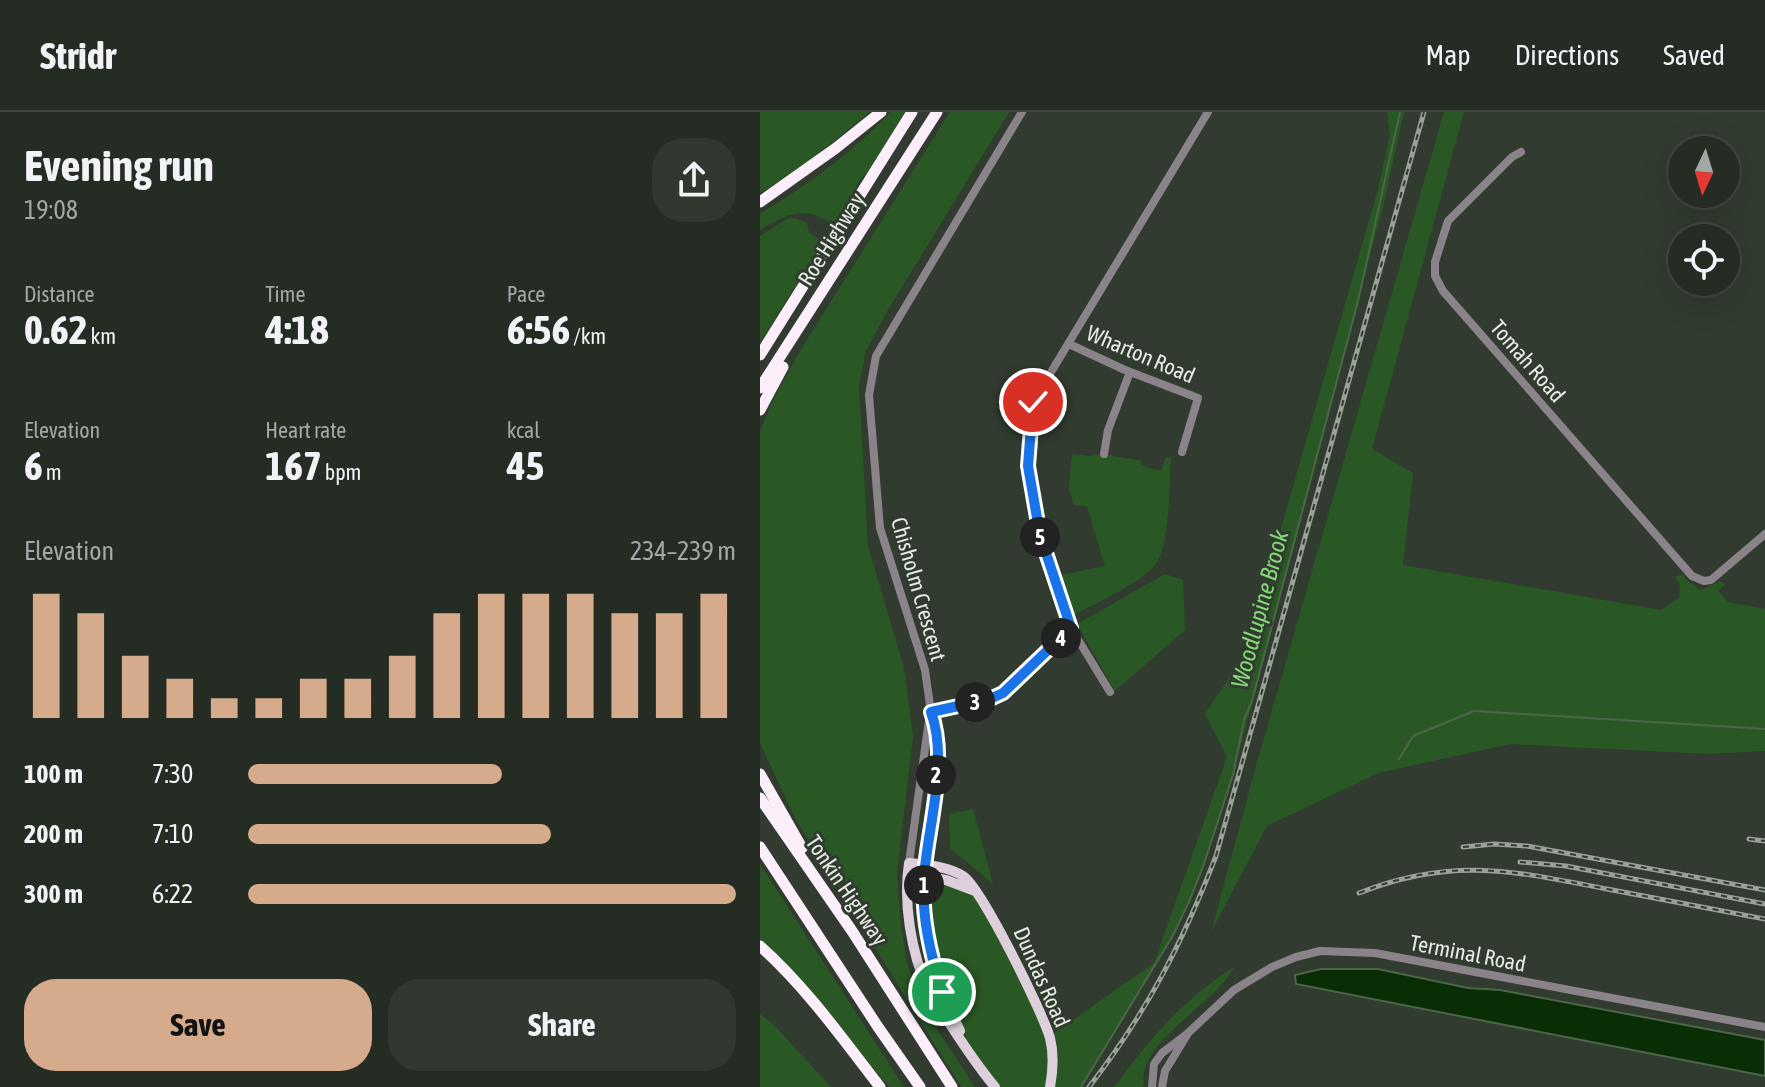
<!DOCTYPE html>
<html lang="en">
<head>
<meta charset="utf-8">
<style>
	body { margin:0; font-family:"Asap Condensed",sans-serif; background:#313830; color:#f1f3f6; height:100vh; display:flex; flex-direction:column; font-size:30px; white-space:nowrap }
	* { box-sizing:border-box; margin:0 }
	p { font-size:26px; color:#a3a7a6 }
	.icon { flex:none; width:44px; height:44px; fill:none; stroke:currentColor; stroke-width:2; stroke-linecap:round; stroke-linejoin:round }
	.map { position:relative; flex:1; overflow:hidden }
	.details { display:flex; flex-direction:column; background:#252c23; width:760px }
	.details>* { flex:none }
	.needle { width:52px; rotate:184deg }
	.controls { position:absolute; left:908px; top:24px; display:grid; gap:16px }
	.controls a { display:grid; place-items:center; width:72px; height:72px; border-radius:50%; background:#252c23; box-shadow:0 8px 32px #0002,0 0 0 2px #424841; font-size:40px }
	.pin { position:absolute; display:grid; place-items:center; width:68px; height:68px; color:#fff; margin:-34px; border:4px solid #fff; border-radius:50%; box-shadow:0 2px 8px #0007 }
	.km { position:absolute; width:40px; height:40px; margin:-20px; border-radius:50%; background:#222; color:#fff; font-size:22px; line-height:40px; text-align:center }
	.round { display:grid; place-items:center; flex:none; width:84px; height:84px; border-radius:32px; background:#313830 }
	.headline { display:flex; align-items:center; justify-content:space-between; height:136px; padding:0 24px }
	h1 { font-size:44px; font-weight:700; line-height:60px }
	.metrics { display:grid; grid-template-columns:repeat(3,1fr); gap:12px; height:136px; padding:8px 24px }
	.metrics div { display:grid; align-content:center }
	.metrics b { font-size:40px; font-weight:700 }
	.metrics small { font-size:22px; font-weight:400 }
	.metrics p { font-size:22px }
	.chart { height:224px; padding:16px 24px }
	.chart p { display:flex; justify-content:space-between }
	.chart svg { width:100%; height:144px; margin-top:8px; stroke:#d6ab8b; stroke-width:6 }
	.cta { display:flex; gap:16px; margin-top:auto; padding:16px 24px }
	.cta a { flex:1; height:92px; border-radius:32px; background:#d6ab8b; color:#111; font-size:32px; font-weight:700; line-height:92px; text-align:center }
	.cta a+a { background:#313830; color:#f1f3f6 }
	ul { padding:0 24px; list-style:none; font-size:26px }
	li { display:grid; grid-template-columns:128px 96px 1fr; align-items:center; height:60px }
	li i { height:20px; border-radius:10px; background:#d6ab8b }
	header { display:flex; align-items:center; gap:48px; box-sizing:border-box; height:112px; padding:0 40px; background:#252c23; border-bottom:2px solid #424841 }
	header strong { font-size:38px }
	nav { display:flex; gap:44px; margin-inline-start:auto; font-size:28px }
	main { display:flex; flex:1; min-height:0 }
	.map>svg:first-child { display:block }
	.green { fill:#2a5824 }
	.water { fill:#092d05; stroke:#4b6648; stroke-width:2 }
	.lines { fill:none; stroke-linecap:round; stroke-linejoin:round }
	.stream { stroke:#4b6648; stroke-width:2 }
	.minor { stroke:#8a848a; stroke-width:8 }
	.major { stroke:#ddd0dc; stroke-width:10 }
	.highway { stroke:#fdeefc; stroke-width:11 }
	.rail-casing { stroke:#99a198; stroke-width:5 }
	.rail { stroke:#313b2f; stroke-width:2; stroke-dasharray:6; stroke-linecap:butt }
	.route-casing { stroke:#fff; stroke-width:16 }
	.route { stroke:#1a73e8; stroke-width:10 }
	.labels { text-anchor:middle; stroke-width:6; stroke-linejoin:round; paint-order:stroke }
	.street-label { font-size:22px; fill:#e6ece5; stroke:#313b2f }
	.water-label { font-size:24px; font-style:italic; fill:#82d975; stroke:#313b2f }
</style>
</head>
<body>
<header>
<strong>Stridr</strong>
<nav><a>Map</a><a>Directions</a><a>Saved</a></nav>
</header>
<main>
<section class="details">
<div class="headline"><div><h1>Evening run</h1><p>19:08</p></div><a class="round"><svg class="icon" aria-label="share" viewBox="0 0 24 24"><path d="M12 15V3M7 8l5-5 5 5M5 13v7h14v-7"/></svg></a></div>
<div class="metrics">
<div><p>Distance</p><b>0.62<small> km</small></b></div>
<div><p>Time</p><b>4:18</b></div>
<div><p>Pace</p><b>6:56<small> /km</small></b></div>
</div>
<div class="metrics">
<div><p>Elevation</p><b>6<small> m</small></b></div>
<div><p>Heart rate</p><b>167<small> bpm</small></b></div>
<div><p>kcal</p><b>45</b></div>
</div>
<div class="chart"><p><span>Elevation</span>234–239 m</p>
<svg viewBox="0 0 160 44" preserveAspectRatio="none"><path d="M5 44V6M15 44V12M25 44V25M35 44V32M45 44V38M55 44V38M65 44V32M75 44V32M85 44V25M95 44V12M105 44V6M115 44V6M125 44V6M135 44V12M145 44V12M155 44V6"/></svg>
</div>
<ul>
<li><b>100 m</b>7:30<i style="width:52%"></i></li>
<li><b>200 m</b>7:10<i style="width:62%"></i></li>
<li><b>300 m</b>6:22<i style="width:100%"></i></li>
</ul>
<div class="cta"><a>Save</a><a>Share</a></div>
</section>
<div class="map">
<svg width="1005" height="975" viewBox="0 0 1005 975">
	<rect width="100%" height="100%" fill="#313b2f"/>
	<path class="green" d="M0,0h110l-72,58 -38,23z
		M130,0h15l-37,61 -7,5 -27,48c-26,-22 -48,-12 -74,4v-16c47,-29 93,-61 130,-102z
		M190,0h59l-121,198 -22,41 -7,35 9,160 36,122 9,68 -16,137 3,44 7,47 13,33 9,20 46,70h-14l-166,-269 -35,-75v-312l14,-33 32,-57z
		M627,0h17l-20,91 -151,572 -29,89 -15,38 -17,35 -91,150h-86l-30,-38 -32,-86 -9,-87 51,15 75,145 104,-73 73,-206 -22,-43 38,-57 17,-55 118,-413 12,-54z
		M684,0h20l-92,337 41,24 -10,92 258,45 18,-12 1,-13 -5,-8 7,-3 8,9 11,7 19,-9 5,3 -7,7 10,11 37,7v142l-56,3 -199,-10 -132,29 -111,53 -56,106 45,-166z
		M35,106l12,5 2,9 14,10 -63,101v-107l27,-17z
		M312,342l18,2 14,-2 38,7 -2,4 21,6 5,-14 5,1c-2,27 -1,83 -14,104 -9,17 -64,44 -83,52l-12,-39 43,-9 -18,-60 -13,-1 -5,-16z
		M405,462l18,6 2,50 -70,61 -38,-67z
		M213,697l20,75 -43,-36 -1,-34z
		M0,752l144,223h-14l-8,-8 -70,-86 -52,-54z
		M475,854c-21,38 -77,64 -90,102 -2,6 -1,13 -2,19h-29c38,-51 68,-86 121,-121z
		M0,902l14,11 57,62h-71z"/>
	<path class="water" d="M561,857h57l90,19 32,2 265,50v36l-469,-92 -1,-9z"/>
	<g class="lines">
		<path class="stream" d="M639,647l14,-23 61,-25 291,18
			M321,975l91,-150 17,-35 15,-38 29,-89 11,-55 8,-19 106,-400 42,-189"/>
		<path class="minor" d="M761,40l-9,5 -64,64 -13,41v14l8,15 249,285 12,5 7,-1 54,-46
			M309,232l56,26 73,28 -16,54
			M344,342l4,-24 22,-58
			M311,516l39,64
			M171,600l59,-13 13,-6 68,-65 -31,-93 -12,-69 5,-64 175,-290
			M149,751l21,-150
			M148,760l16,4 12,-95 1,-52 -6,-17 -6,-42 -45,-142 -11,-133 7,-39 146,-244
			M392,975l2,-23 8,-11 25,-19 47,-44 38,-23 24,-10 24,-6 55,2 390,74
			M402,975l3,-16 22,-36"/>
		<path class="major" d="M200,919c-6,-14 -14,-27 -19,-41 -13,-36 -18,-76 -17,-114l22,4 29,11
			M235,975c-18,-21 -32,-43 -47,-66 -7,-10 -15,-20 -20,-31 -17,-38 -25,-87 -19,-127 17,2 39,3 54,13 18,11 80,137 87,162 4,16 3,33 0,49"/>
		<path class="highway" d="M0,90l76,-54 45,-36
			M0,243l152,-243
			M0,276l177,-276
			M0,298l23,-43
			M0,662l42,74
			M0,686l92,133 100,156
			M0,735l118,180 42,60
			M0,834c46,41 82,92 120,141"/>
		<defs>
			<path id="rail" d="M989,727l16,2
				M703,735l31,-3 33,2 238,44
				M760,750l46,4 199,38
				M599,781c93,-37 155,-22 248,-4 53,10 105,20 158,30
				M329,975c58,-75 93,-143 127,-231l208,-744"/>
		</defs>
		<use href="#rail" class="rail-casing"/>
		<use href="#rail" class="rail"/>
	</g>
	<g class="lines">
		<defs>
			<path id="route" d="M182,880c-11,-36 -21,-76 -18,-115 4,-52 25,-115 7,-165l59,-13 13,-6 68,-65 -31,-93 -12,-69 5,-64"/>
		</defs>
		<use href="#route" class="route-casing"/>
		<use href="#route" class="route"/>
	</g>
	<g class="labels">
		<g class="street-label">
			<text transform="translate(71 127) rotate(-58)" y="8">Roe Highway</text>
			<text transform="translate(381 242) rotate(23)" y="8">Wharton Road</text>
			<text transform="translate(768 249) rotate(49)" y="8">Tomah Road</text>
			<text transform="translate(159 477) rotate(74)" y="8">Chisholm Crescent</text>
			<text transform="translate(87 778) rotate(56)" y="8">Tonkin Highway</text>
			<text transform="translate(708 841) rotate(11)" y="8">Terminal Road</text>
			<text transform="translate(282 865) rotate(66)" y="8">Dundas Road</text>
		</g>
		<g class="water-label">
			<text transform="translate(500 497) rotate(-75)" y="8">Woodlupine Brook</text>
		</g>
	</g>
</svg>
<div class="controls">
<a><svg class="needle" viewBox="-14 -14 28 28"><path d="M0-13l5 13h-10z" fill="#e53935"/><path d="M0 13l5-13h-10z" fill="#a3a7a6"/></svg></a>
<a><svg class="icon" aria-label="locate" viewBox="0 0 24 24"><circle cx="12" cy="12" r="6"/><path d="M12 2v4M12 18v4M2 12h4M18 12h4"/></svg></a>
</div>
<div class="pin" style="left:182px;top:880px;background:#1e9e55"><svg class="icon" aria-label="arrive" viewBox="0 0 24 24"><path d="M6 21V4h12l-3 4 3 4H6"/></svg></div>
<div class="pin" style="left:273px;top:290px;background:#d93025"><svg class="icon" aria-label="check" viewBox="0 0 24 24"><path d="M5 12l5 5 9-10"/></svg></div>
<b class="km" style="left:164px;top:773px">1</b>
<b class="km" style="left:176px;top:663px">2</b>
<b class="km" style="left:215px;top:590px">3</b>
<b class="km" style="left:301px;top:526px">4</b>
<b class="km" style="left:280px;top:425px">5</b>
</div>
</main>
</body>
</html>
